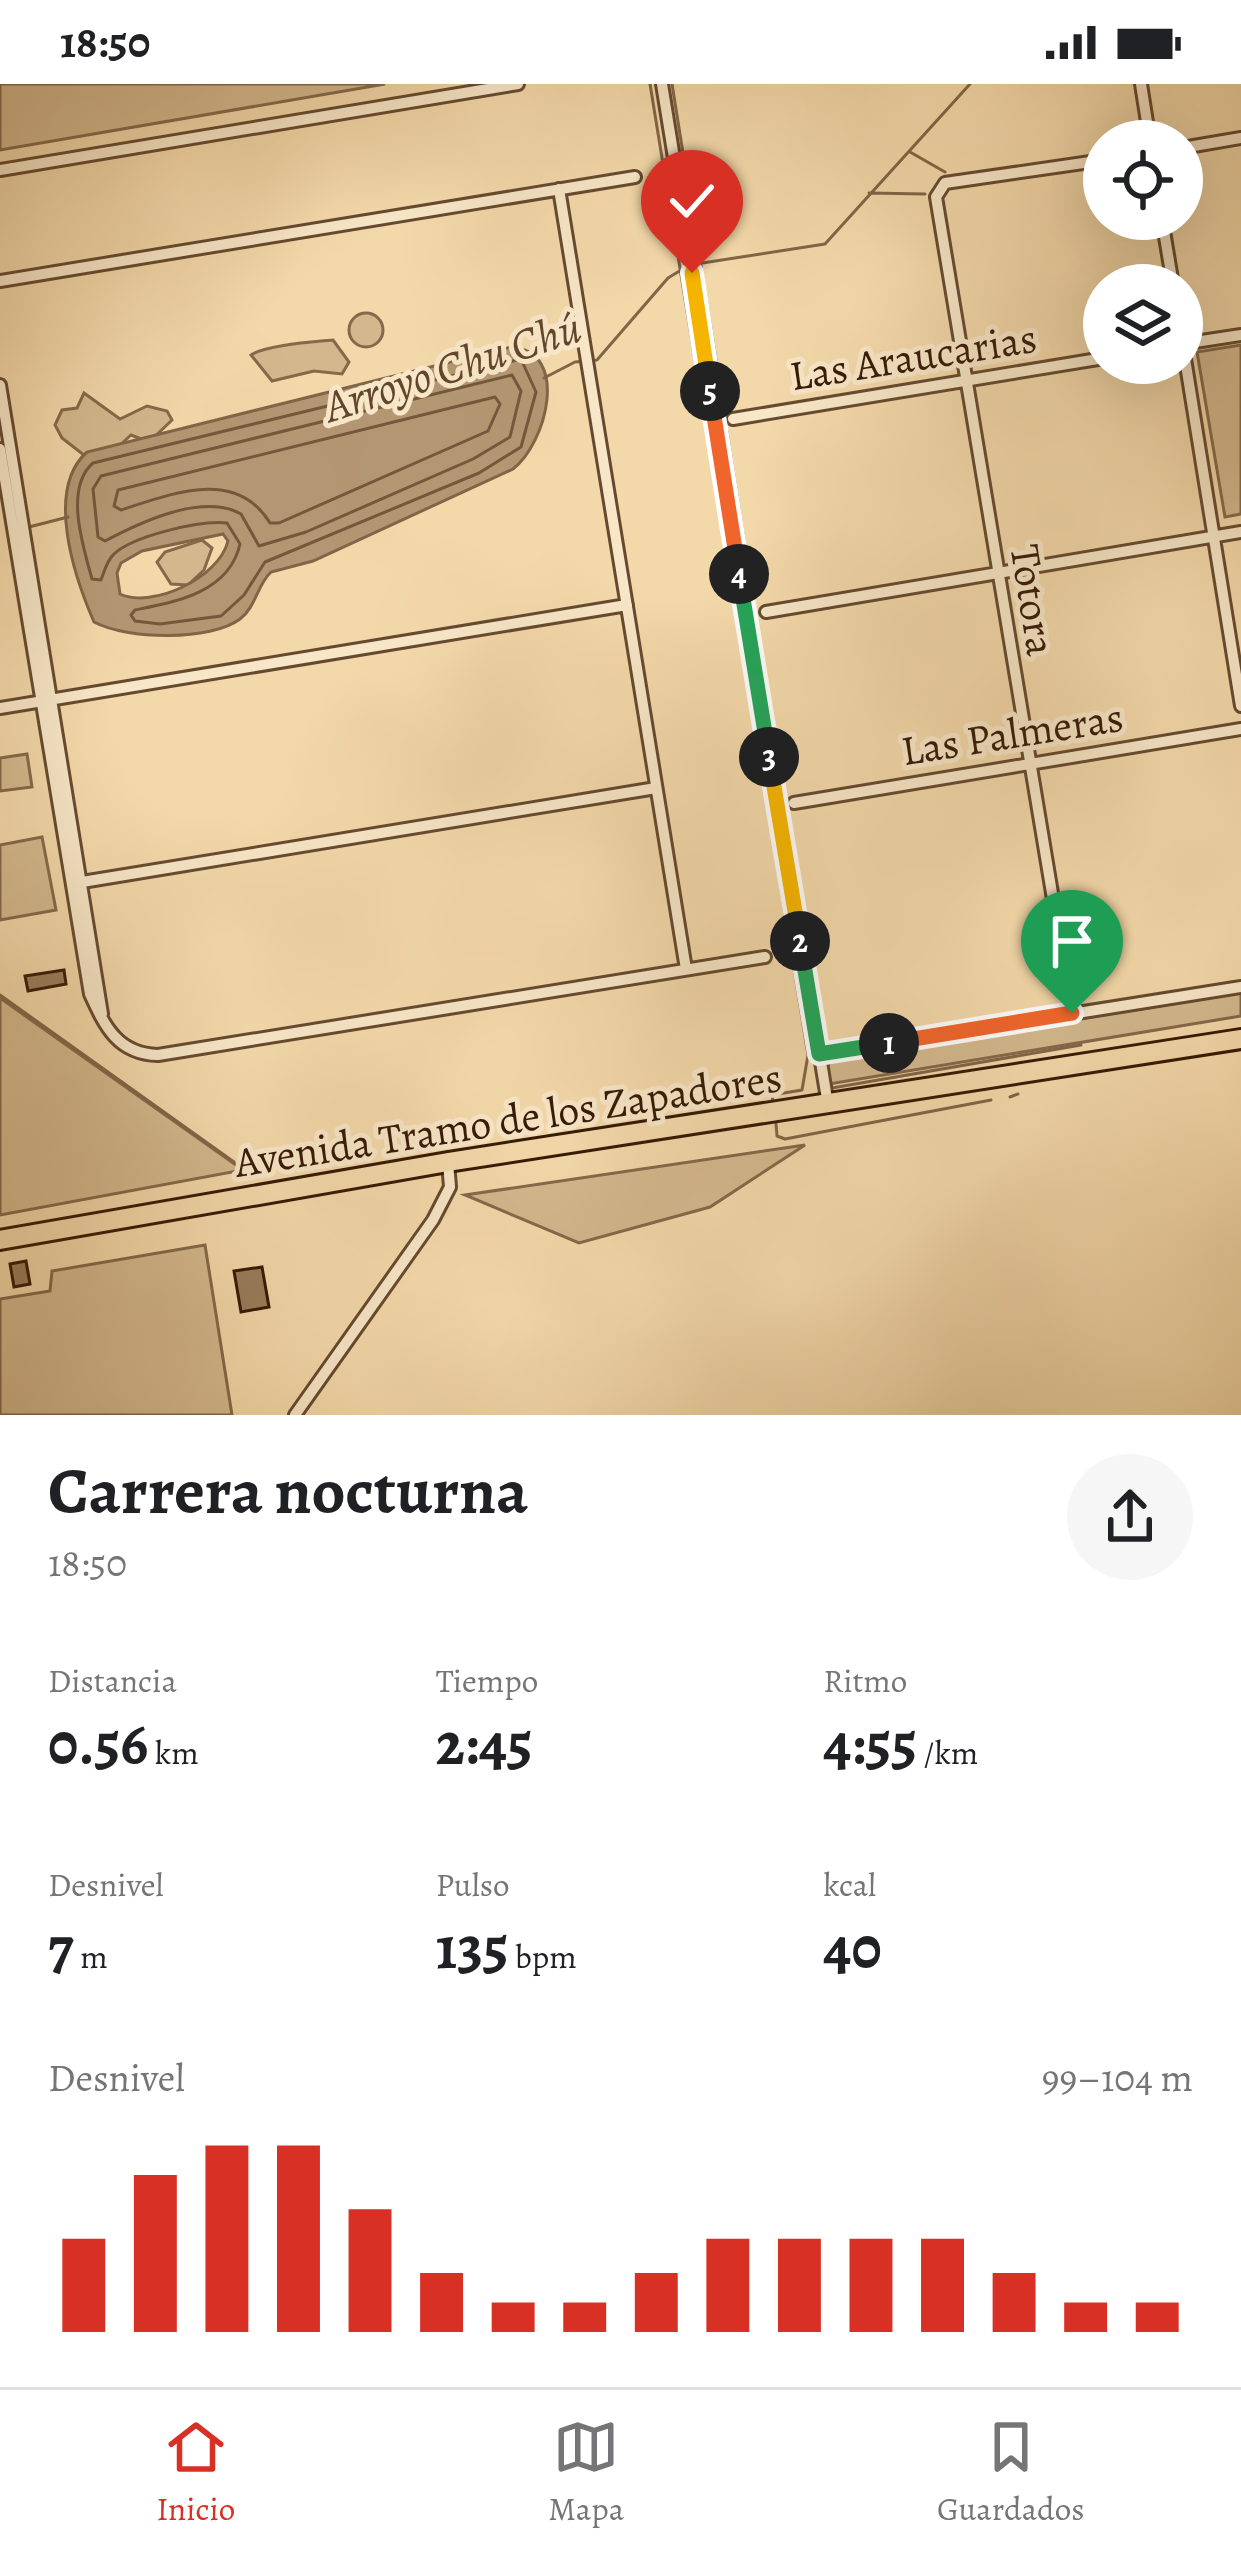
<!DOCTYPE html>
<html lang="es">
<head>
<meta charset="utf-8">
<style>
	body { margin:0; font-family:Alegreya,serif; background:#f6f6f6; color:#202124; height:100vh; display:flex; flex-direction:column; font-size:45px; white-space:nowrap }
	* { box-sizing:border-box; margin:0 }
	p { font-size:39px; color:#757577 }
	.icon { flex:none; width:66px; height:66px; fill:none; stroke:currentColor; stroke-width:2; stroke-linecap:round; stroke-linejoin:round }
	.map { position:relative; height:1331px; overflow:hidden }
	.side { display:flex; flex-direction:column; background:#fff; flex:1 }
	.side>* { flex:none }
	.controls { position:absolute; left:1083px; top:36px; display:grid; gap:24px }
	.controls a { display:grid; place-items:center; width:120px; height:120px; border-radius:50%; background:#fff; box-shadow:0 12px 48px #0002; font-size:60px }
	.pin { position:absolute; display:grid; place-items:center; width:102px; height:102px; color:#fff; margin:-123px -51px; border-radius:50% 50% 50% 0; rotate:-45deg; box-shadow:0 0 12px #0007 }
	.pin .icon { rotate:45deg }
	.km { position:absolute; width:60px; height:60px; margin:-30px; border-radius:50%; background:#222; color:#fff; font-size:33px; line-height:60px; text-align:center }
	.round { display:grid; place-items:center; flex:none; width:126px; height:126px; border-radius:63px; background:#f6f6f6 }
	.headline { display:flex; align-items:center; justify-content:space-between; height:204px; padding:0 48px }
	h1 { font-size:66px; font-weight:700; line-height:90px }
	.metrics { display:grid; grid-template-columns:repeat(3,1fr); gap:18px; height:204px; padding:12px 48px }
	.metrics div { display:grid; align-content:center }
	.metrics b { font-size:60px; font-weight:700 }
	.metrics small { font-size:33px; font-weight:400 }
	.metrics p { font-size:33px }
	.chart { height:336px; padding:24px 48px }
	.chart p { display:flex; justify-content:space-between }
	.chart svg { width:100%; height:216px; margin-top:12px; stroke:#d93025; stroke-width:6 }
	.status { display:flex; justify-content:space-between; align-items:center; height:84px; padding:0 60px; background:#fff; direction:ltr }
	.status svg { height:33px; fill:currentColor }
	.tab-bar { display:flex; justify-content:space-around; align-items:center; height:168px; border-top:3px solid #e0e0e0; background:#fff; font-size:33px; color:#757577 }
	.tab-bar a { display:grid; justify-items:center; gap:6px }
	.tab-bar .active { color:#d93025 }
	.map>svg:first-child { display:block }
	.green { fill:#d3b88d; stroke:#84694a; stroke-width:3 }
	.water { fill:#b39772; stroke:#816547; stroke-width:3; fill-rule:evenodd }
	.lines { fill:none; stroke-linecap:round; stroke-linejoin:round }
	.shore { stroke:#74583c; stroke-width:3 }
	.stream { stroke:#816547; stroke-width:3 }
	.building { fill:#987d5b; stroke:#361a06; stroke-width:3 }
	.street-casing { stroke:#654a2f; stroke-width:16 }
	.highway-casing { stroke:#361a06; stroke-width:24 }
	.street { stroke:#f7e6c7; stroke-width:10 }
	.highway { stroke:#f3d8a9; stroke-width:18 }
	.split-1-casing { stroke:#fff; stroke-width:24 }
	.split-2-casing { stroke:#fff; stroke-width:24 }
	.split-3-casing { stroke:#fff; stroke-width:24 }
	.split-4-casing { stroke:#fff; stroke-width:24 }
	.split-5-casing { stroke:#fff; stroke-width:24 }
	.split-6-casing { stroke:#fff; stroke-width:24 }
	.split-1 { stroke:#f0652b; stroke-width:15 }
	.split-2 { stroke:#22a559; stroke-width:15 }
	.split-3 { stroke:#f5b400; stroke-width:15 }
	.split-4 { stroke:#22a559; stroke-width:15 }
	.split-5 { stroke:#f0652b; stroke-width:15 }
	.split-6 { stroke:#f5b400; stroke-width:15 }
	.labels { text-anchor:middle; stroke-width:10; stroke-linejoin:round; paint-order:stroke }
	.street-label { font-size:42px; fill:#361a06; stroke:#f7e6c7 }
	.water-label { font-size:45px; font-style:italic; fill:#62462c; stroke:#f7e6c7 }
</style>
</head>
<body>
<div class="status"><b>18:50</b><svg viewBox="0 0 49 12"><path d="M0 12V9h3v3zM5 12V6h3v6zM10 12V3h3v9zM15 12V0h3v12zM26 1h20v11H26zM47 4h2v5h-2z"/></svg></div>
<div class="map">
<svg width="1241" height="1331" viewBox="0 0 1241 1331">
	<rect width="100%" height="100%" fill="#f3d8a9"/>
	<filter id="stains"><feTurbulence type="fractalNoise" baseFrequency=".00167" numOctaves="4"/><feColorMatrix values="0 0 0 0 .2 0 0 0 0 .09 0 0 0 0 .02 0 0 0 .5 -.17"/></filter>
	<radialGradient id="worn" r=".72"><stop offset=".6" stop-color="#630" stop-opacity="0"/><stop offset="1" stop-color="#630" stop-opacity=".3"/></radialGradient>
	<path class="green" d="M0,0h385l-385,66z
		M349 246a17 17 0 1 1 34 0a17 17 0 1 1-34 0Z
		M333,256l16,22 -7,12 -28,-3 -42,10 -21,-26c14,-10 62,-13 82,-15z
		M1241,261v169l-16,3 -28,-165z
		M84,309l36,26 27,-13 20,5 5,9 -23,22 -18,-7 -13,12 -29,12 -27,-21 -7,-13 7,-15 15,-2z
		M202,456l10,8 -8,22 -16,15 -17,-1 -14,-22 8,-10z
		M27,670l5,33 -32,4v-33z
		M42,753l14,73 -56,10v-75z
		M1241,909v23l-412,68 -3,-17 8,-9z
		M0,914l243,172 -243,45z
		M805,1061l-95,62 -131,36 -114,-48z
		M205,1161l27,170h-232v-116l50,-8 2,-20z"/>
	<path class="water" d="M511,263c60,4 35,97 2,122l-200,92 -42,11c-14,13 -15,35 -31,47 -29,22 -112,21 -146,3 -20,-46 -49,-133 -7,-170zM223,450l5,7c-9,37 -76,68 -108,53l-3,-21 4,-10 21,-12z"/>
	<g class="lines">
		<path class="shore" d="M521,275l15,33 -15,55 -42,26 -214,89 -21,33 -23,21 -61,8 -25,-3 -4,-6 4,-5c40,-8 94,-17 105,-66l-13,-21c-27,-3 -94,13 -113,31 -7,6 -10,18 -13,26l-9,-1c-9,-33 -28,-91 1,-116z
			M512,291l9,16 -11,46 -37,22 -167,73 -47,14 -18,-32c-38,-22 -102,9 -136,27l-7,-4 -5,-48 8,-13z
			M495,313l5,7 -12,27 -209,92h-9c-34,-56 -99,-29 -149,-13l-7,-4 4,-16z"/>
		<path class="stream" d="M650,0l158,971 -6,35 -30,5 1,7
			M672,0l52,326
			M910,68l35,20
			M869,109l56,1
			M696,180l129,-20 145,-160
			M544,294l31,-16 22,-2 71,-82 18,-11
			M727,347l27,173
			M25,444l43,-11
			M757,540l27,167
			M0,911l234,167
			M832,1004l249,-43
			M1010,1013l8,-3
			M776,1040l1,12 8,3 206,-39"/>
	</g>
	<path class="building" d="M64,886l2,14 -38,7 -3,-15z
		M26,1177l4,23 -16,3 -4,-23z
		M262,1183l7,40 -28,5 -7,-41z"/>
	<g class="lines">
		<defs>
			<path id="street" d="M662,0l166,1021
				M1141,0l9,57
				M1182,64l59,-10
				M0,86l518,-86
				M559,105l127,780
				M1162,135l11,66
				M0,197l635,-104
				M1182,256l59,366
				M1182,260l59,-9
				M0,301l102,629
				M733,335l371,-61
				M0,365l90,545c15,33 28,60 68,61l607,-98
				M766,528l475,-80
				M0,624l627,-103
				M794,719l447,-74
				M76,799l580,-95
				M1072,929l-136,-816 9,-14 159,-23
				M819,970l422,-67
				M295,1331l138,-195 17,-33 -2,-25"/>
			<path id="highway" d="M0,1156l448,-78 793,-123"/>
		</defs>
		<use href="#street" class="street-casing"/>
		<use href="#highway" class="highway-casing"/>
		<use href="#street" class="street"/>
		<use href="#highway" class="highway"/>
	</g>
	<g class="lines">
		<defs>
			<path id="split-1" d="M889,959l183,-30"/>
			<path id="split-2" d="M800,857l19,113 70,-11"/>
			<path id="split-3" d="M769,673l31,184"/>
			<path id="split-4" d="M739,490l30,183"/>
			<path id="split-5" d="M710,307l29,183"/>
			<path id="split-6" d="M692,189l18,118"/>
		</defs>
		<use href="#split-1" class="split-1-casing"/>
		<use href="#split-2" class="split-2-casing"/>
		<use href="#split-3" class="split-3-casing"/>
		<use href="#split-4" class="split-4-casing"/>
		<use href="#split-5" class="split-5-casing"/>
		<use href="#split-6" class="split-6-casing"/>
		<use href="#split-1" class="split-1"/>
		<use href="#split-2" class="split-2"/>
		<use href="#split-3" class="split-3"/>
		<use href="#split-4" class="split-4"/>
		<use href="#split-5" class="split-5"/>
		<use href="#split-6" class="split-6"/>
	</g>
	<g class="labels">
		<g class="street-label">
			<text transform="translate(913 272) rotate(-9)" y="15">Las Araucarias</text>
			<text transform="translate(1034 516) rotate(81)" y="15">Totora</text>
			<text transform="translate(1012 649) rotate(-9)" y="15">Las Palmeras</text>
			<text transform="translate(508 1035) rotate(-9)" y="15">Avenida Tramo de los Zapadores</text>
		</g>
		<g class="water-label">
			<text transform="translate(452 282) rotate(-18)" y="16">Arroyo Chu Chú</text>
		</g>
	</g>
	<rect width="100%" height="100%" filter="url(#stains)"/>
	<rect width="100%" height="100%" fill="url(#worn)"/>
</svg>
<div class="controls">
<a><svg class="icon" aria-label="locate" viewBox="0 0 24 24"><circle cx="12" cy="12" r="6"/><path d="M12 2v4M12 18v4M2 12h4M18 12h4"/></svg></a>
<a><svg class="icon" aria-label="layers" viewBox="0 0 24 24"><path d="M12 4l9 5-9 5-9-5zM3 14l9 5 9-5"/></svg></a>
</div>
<div class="pin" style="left:1072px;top:929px;background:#1e9e55"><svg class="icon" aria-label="arrive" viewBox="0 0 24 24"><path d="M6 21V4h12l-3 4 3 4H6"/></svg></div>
<div class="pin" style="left:692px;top:189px;background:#d93025"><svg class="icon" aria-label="check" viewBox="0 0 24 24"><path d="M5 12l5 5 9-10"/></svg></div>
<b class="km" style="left:889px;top:959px">1</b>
<b class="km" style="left:800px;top:857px">2</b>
<b class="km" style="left:769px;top:673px">3</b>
<b class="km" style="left:739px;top:490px">4</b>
<b class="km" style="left:710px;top:307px">5</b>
</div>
<section class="side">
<div class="headline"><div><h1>Carrera nocturna</h1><p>18:50</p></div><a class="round"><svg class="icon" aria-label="share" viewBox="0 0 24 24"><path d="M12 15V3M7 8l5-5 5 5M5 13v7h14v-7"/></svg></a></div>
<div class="metrics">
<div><p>Distancia</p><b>0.56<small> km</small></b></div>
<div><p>Tiempo</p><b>2:45</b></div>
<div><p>Ritmo</p><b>4:55<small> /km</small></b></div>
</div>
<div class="metrics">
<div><p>Desnivel</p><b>7<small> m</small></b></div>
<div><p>Pulso</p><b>135<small> bpm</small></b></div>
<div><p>kcal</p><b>40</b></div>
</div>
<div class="chart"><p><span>Desnivel</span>99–104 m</p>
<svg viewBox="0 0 160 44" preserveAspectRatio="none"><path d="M5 44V25M15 44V12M25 44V6M35 44V6M45 44V19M55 44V32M65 44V38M75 44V38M85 44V32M95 44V25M105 44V25M115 44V25M125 44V25M135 44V32M145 44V38M155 44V38"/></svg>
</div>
</section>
<nav class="tab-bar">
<a class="active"><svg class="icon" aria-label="home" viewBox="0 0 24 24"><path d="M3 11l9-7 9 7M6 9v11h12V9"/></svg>Inicio</a>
<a><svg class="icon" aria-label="map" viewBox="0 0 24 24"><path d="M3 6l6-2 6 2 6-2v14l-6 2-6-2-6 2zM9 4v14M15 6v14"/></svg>Mapa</a>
<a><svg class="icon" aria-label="saved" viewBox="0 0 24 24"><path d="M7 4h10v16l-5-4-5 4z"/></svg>Guardados</a>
</nav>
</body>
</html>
